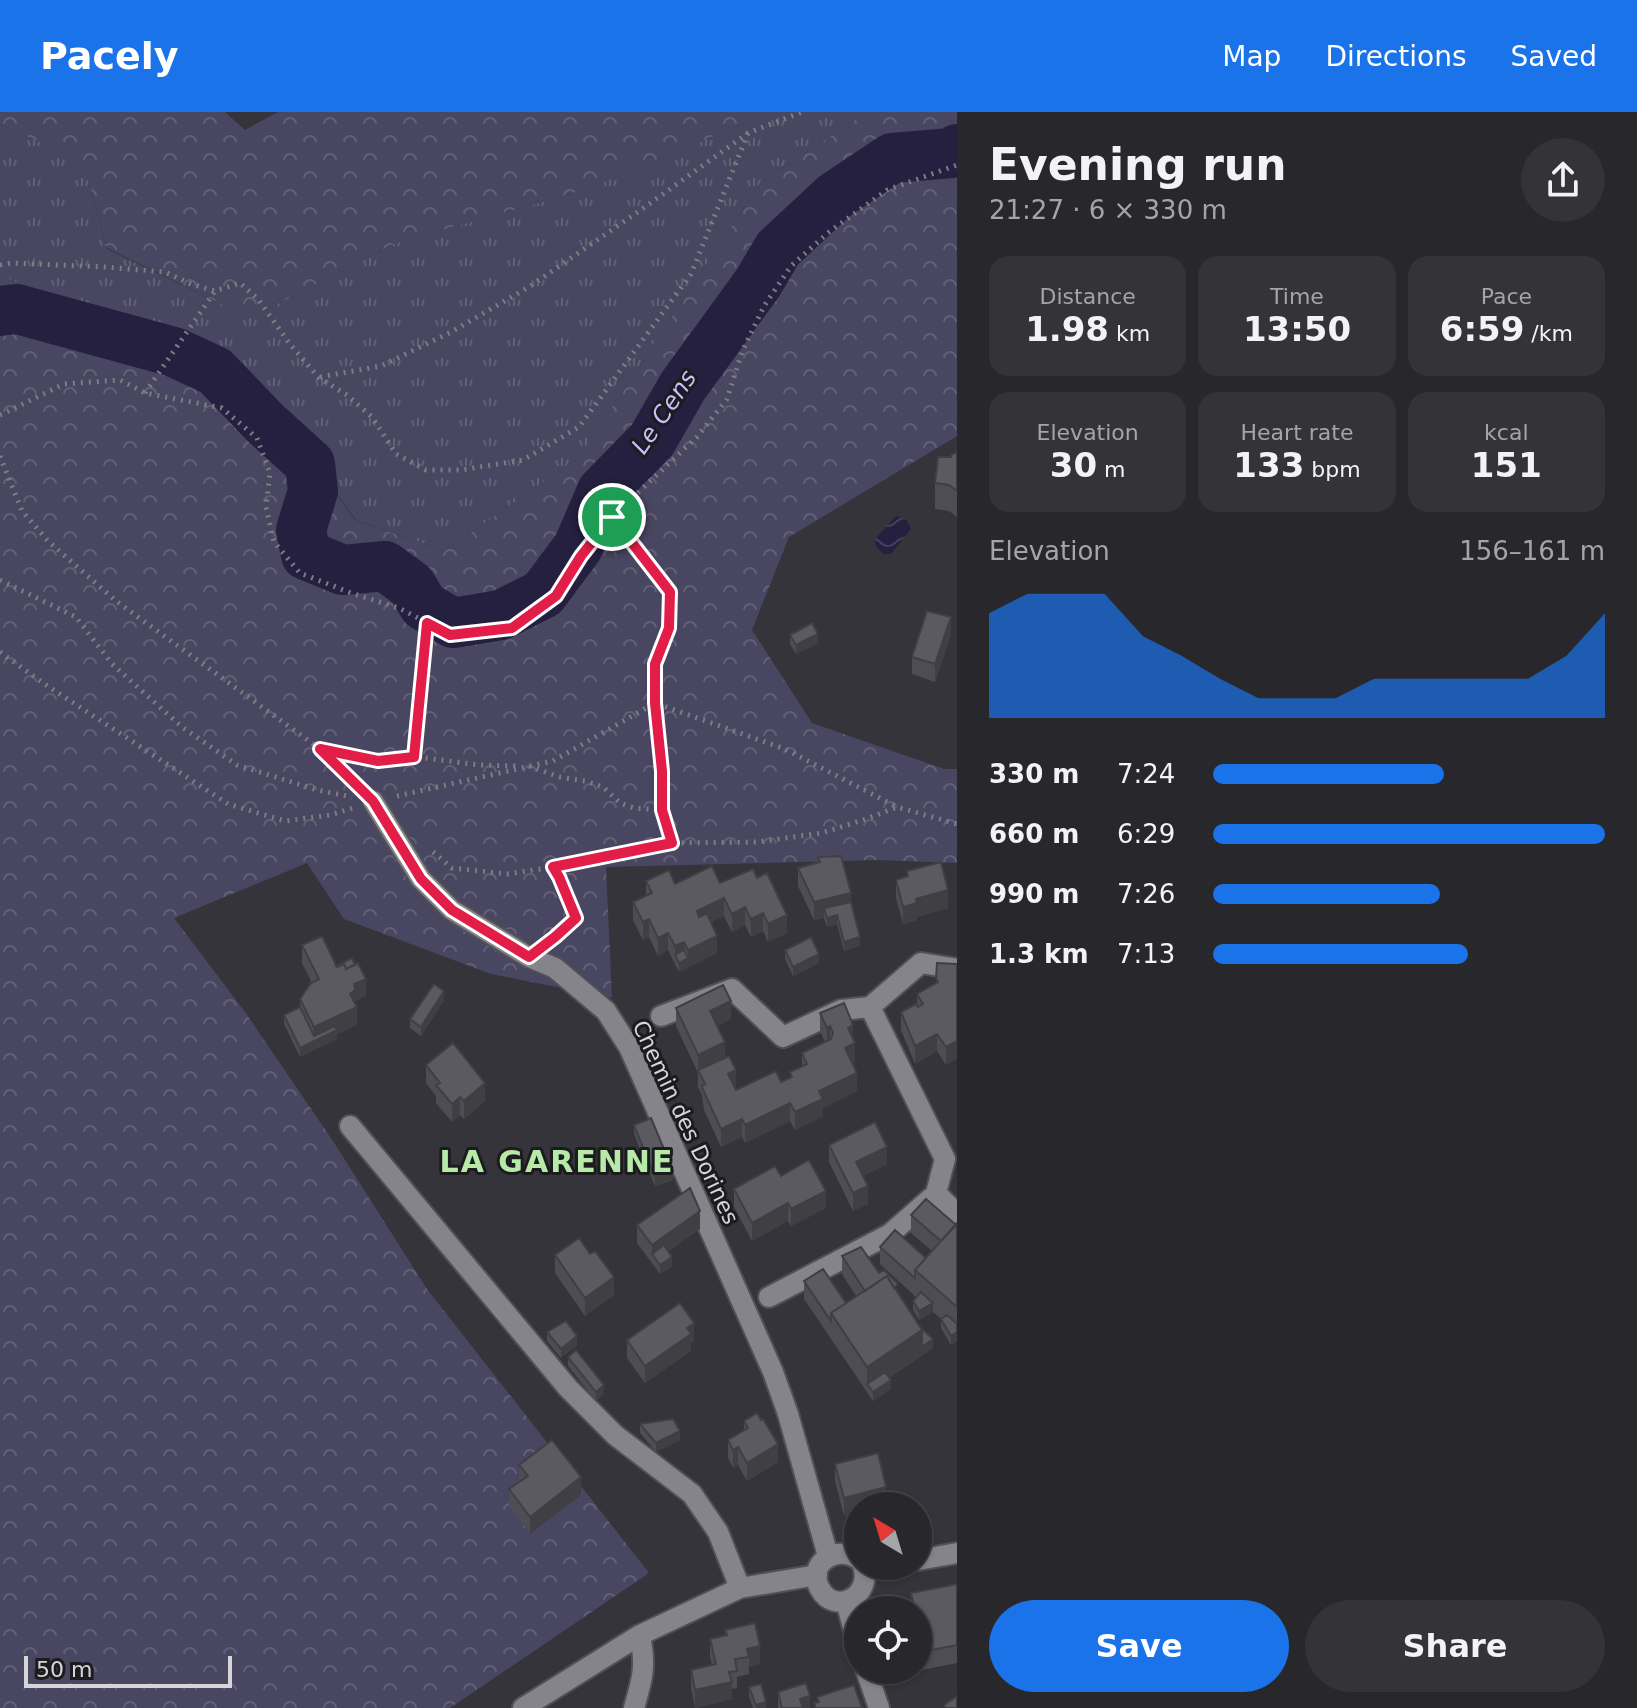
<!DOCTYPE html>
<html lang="en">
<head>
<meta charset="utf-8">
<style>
	body { margin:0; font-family:"DejaVu Sans",sans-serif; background:#333338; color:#f1f3f6; height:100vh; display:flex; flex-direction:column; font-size:30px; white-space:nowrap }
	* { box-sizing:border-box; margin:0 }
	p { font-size:26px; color:#a4a5a9 }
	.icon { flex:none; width:44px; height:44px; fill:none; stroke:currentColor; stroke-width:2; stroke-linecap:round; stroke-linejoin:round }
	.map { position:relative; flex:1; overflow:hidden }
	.sheet { display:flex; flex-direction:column; background:#27272c; width:680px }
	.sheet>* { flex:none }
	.needle { width:52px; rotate:322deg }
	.buttons { position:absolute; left:844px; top:1380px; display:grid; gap:16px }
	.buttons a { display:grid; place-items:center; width:88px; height:88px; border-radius:50%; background:#27272c; box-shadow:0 2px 6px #0004,0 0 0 2px #434448; font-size:40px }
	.scale { position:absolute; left:24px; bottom:20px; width:208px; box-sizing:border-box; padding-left:8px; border:4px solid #d6d6da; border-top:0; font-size:22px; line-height:28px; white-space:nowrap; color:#d6d6da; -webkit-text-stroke:6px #1c1c1e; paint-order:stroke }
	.pin { position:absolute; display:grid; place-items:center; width:68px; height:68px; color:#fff; margin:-34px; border:4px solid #fff; border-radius:50%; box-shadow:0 2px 8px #0007 }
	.round { display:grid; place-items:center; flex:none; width:84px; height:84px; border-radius:42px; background:#333338 }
	.head { display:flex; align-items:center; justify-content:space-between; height:136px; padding:0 32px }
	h1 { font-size:44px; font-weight:800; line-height:60px }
	.figures { display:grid; grid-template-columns:repeat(3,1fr); gap:12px; height:136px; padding:8px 32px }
	.figures div { display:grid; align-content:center; border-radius:20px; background:#333338; text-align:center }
	.figures b { font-size:34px; font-weight:800 }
	.figures small { font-size:22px; font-weight:400 }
	.figures p { font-size:22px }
	.chart { height:224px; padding:16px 32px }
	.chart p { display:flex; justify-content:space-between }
	.chart svg { width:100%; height:144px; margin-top:8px; fill:#1a73e8; opacity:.7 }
	.button { display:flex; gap:16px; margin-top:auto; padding:16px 32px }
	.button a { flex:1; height:92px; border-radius:48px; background:#1a73e8; color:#fff; font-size:32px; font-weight:800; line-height:92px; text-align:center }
	.button a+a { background:#333338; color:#f1f3f6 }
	ul { padding:0 32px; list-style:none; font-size:26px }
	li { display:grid; grid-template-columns:128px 96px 1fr; align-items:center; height:60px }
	li i { height:20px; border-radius:10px; background:#1a73e8 }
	header { display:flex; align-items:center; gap:48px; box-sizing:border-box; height:112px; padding:0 40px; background:#1a73e8; color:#fff }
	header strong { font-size:38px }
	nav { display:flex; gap:44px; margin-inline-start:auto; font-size:28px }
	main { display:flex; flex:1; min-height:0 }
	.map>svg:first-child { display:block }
	.grass { fill:url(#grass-tufts) }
	.forest { fill:url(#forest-crowns) }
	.water { fill:url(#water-waves) }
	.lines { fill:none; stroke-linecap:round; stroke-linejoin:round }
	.river { stroke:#252040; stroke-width:50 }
	.minor-casing { stroke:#505055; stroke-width:24 }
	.path { stroke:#7d7d82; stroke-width:5; stroke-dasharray:2 6; stroke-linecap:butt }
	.minor { stroke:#84848a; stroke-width:20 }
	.wall { fill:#4e4d53 }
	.shaded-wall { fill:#403f43 }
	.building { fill:#5b5a60; stroke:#403f43; stroke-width:2 }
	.route-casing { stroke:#fff; stroke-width:16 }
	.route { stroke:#e11d48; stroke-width:10 }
	.labels { text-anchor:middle; stroke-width:6; stroke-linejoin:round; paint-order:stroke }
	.street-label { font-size:22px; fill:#d6d6da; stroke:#1c1c1e }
	.water-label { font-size:24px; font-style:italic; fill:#c5bffe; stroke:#1c1c1e }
	.district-label { font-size:30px; font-weight:bold; letter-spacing:2px; fill:#b7e9a8; stroke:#1c1c1e }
</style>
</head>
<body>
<header>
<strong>Pacely</strong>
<nav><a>Map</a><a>Directions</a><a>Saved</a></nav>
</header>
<main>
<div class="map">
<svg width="957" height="1596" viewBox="0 0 957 1596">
	<defs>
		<pattern id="grass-tufts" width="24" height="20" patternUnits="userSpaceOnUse" patternTransform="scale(2)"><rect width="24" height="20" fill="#494661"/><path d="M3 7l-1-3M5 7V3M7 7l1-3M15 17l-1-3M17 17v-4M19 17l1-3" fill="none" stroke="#626077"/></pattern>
		<pattern id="forest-crowns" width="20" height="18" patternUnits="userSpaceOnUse" patternTransform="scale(2)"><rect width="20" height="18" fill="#494661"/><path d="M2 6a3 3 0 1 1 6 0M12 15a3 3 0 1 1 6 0" fill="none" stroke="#626077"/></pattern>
		<pattern id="water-waves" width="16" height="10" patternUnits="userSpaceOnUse" patternTransform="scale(2)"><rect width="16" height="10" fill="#252040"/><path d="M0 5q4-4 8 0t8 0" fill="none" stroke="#44405b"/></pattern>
	</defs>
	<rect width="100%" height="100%" fill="#34343a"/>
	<path class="grass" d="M771,0h96l-107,71 -181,274 -134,94 -89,-31 -95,-129 -261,-116v-151l83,38 24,87 143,69 146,-75 188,-53z"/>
	<path class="forest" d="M0,0h225l20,18 33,-18h493l-187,78 -188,53 -146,75 -143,-70 -24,-86 -83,-38z
		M867,0h90v324l-168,101 -37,93 60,93 132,46h13v94l-81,-3 -270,7 6,131 -121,-24 -147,-55 -37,-56 -133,55 71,94 88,129 94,148 222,284 -199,135h-450v-1433l261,116 94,129 90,31 134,-94 181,-274z"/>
	<path class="water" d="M896,404l10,3 5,10 -20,25h-7l-8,-7 -1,-8z"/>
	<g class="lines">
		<path class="river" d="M0,199l17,-2 157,43 41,19 50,52 45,41 3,27 -12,39 5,25 37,15 42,-4 26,19 13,21 29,17 48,-8 42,-21 35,-47 24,-56 50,-51 31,-54 75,-103 20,-34 57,-53 57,-38 60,-5 5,-4"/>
		<defs>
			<path id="minor" d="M373,689l48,78 31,31 77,47 26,11 51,43 23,36 144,325 15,42 40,142
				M870,895l75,152 -9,34
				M870,895l51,-44 36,6
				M661,904l71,-27 51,48 58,-27 29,-3
				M350,1014l218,262 47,47 77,59 26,38 22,56
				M936,1081l21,21
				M769,1185l121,-63 41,-36
				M858,1447c-22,-15 -52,5 -38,30 15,27 53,7 43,-23
				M918,1448l39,-7
				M846,1489l12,46
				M866,1558l13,38
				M523,1596l117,-73 100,-47 77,-13
				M634,1596c9,-31 12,-42 6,-73"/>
		</defs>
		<use href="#minor" class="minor-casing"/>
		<path class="path" d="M0,153l11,-2 94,4 60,5 26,12 24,7 25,-8 18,16 31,44 30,35 28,17 25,22 24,37 30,16h35l62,-10 56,-33 112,-153 57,-141
			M320,265l61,-11 70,-34 78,-45 116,-80 103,-74 54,-21
			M145,281l70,-102
			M0,303l64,-31 56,-4 25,13 77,15 35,30 13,35 -4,34 8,35 26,31 51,20 48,15 51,27 62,-7 44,-32 25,-40 31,-39 85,-80 30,-38 15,-47 22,-46 27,-40 38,-34 58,-42 70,-25
			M0,344l22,55 26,30 68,60 204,148 36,36
			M612,405l58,75 -1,36 -14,36v39l7,68v39l10,33 85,-1 65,-9 47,-15 28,-11 60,17
			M0,468l76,37 36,47 70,63 55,38 80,25 35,7
			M0,540l43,31 185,121 57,17 45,-6 23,-7
			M323,638l55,11 40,-4 61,8 40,1
			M414,645l13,-134
			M529,654l30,11 26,4 18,6 17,16 14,5 28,2
			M397,684l156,-35 102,-58 130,46 112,58
			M433,740l19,16 55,6 46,-7 6,10 17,41 -27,24
			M553,755l119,-24"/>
		<use href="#minor" class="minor"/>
	</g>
	<path class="wall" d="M957,340v65l-8,-6 -14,-2v-26l16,-26z
		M790,523l28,8 -22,11 -6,-10z
		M951,523l-16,47 -23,-8v-17z
		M818,745l33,45 9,44 -16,5 -7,-27 -10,3 -3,-9 -10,2 -16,-34v-18l20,-5z
		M907,759l41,37 -31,9v3l-14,4 -7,-26v-18l11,-3z
		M646,769l29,3 45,-1 67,50 -19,9 -5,-11 -12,6 -6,-12 -13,7 -8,-16 -13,6 6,31 -38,19 -11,-22 -10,6 -9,-19 -6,3 -10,-20v-18l13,-6z
		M302,833l34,21 30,30 -11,5 2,24 -20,9v5l-37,18 -16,-33v-9l16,-8v-8l12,-16 -10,-20z
		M785,838l34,13 -26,13 -8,-17z
		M937,851l20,1 -11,101 -9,-14 -22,13 -14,-34v-18l16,-6v-12l19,-11z
		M444,888l-23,36 -11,-8v-9z
		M676,896l55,11 -14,7 8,31 11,33 45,-8 9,-4v-6l12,-5v-14l23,-11 -5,-11v-18l33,27 2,21 -3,1 5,29 -34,17v8l-28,14 -5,-9 -45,22 -3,-6 -21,10 -17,-37 -2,-15 -4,-8v-14l-22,-47z
		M426,953l59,36 -21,18 -4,-4 -8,7 -16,-19v-7l-10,-13z
		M634,1013l39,55 -18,6 -21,-52z
		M829,1033l58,19 -24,12 5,28 -15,7 -24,-49z
		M781,1064l45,32 -35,18 -3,-5 -36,20 -18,-34v-18z
		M911,1103l45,10 1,-2v118l-6,4 -10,-17v-9l-8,-7 -14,8 -6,-10v-9l3,-4 -36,-33v-17l46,11 6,-7 -21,-18z
		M637,1113l63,4 -32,22 4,15 -12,8 -23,-31z
		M555,1143l59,40 -29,21 -30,-43z
		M842,1144l37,17 19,20 35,55 -44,30 2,11 -18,12 -69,-102v-18l42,22 10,-7 -14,-22z
		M547,1220l30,13 -16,13 -14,-17z
		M627,1228l67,1 -3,2v8l-46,32 -18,-25z
		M568,1245l36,37 -8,7 -28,-35z
		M744,1309l34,41 -31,19 -9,-16 -5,3 -5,-10v-18l16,-10z
		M640,1312l40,16 -24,12 -16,-19z
		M835,1352l51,41 -42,11 -9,-35z
		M519,1353l62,30 -51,39 -21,-27v-18l10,-7z
		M957,1472v79l-35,7 -4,-24v-36h-7v-17z
		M725,1518l35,34 -11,3v7l-12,3v11l-5,1v10l-37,9 -4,-20v-18l21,-5 -2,-8v-18l15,-3z
		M749,1575l17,21h-13l-4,-12z
		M778,1580l32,16h-32z"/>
	<path class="shaded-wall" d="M951,505v18l-16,47v-18z
		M818,522v9l-22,11v-9z
		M948,778v18l-31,9v3l-14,4v-17l13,-8z
		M851,781v18l-27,-3v10l-10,2v-18z
		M724,786v18l-27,12v-17z
		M745,795v18l-13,7v-18z
		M763,801v18l-12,6v-18z
		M787,803v18l-19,9v-18z
		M837,803v9l-10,3v-9z
		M649,807v18l-6,3v-18z
		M668,821v17l-10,6v-18z
		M717,824v17l-38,19v-9l9,-5v-8z
		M860,825v9l-16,5v-9z
		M684,830v18l-9,-5v-9z
		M819,842v9l-26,13v-9z
		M366,867v17l-11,5 2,6v18l-20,9v5l-37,18v-9l14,-7v-14l36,-33 4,-10z
		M444,879v9l-23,36v-9z
		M731,889v18l-21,10v-18z
		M853,913v18l-5,-15z
		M830,914v18l-3,2v-18z
		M937,922v17l-22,13v-18z
		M957,929v18l-11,6v-18z
		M725,930v18l-27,10v-15z
		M855,931v18l-10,5v-18z
		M736,958v18l-8,4v-18z
		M857,961v18l-34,17v8l-28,14v-18l24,-21z
		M485,971v18l-21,18v-18z
		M460,985v18l-8,7v-18z
		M790,991v18l-45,22v-18z
		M742,1007v18l-21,10v-18z
		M887,1035v17l-31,16v-18z
		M673,1059v9l-18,6v-9z
		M868,1074v18l-15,7v-18z
		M826,1079v17l-35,18v-17z
		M788,1091v18l-36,20v-18z
		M700,1099v18l-43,31 -5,-6v-9z
		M672,1145v9l-12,8v-9z
		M614,1165v18l-29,21v-18z
		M933,1191v9l-14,8v-9z
		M694,1211v18l-3,2v8l-46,32v-17z
		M922,1218l11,9v9l-62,42 -4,-6v-17z
		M957,1220v9l-6,4v-9z
		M577,1224v9l-16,13v-9z
		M891,1268v9l-18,12v-9z
		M604,1273v9l-8,7v-9z
		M680,1319v9l-24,12v-9z
		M778,1332v18l-31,19v-18z
		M738,1335v18l-5,3v-18z
		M581,1365v18l-51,39v-17z
		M886,1375v18l-28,1v6l-14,4v-18z
		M760,1534v18l-11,3v-10l-2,-8z
		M732,1570v17l-37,9v-18z
		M810,1584v12h-10v-9z
		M766,1590v6h-10v-3z"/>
	<path class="building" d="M957,340v39l-8,-6 -14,-2 3,-26h13v-2z
		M927,499l24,6 -16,47 -23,-7z
		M812,511l6,11 -22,11 -6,-10z
		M841,744l10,37 -37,9 -16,-34 22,-6 -2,-5z
		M941,750l7,28 -32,9 1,4 -14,4 -7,-27 12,-4 -1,-5z
		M712,754l8,17 33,-14 4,9 10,-5 20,42 -19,9 -5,-11 -12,6 -6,-12 -13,7 -8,-16 -27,13 2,6 8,-4 10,23 -29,14 -4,-8 -9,4 -7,-13 -10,5 -9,-19 -6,3 -10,-20 19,-9 -6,-12 23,-11 6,14z
		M851,790l9,35 -16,5 -7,-27 -10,3 -3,-10z
		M322,824l15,31 7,-3 2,5 12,-6 8,16 -12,5 1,6 -5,4 7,13 -43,20 -14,-28 11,-16 8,-4 -17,-34z
		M811,825l8,17 -26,13 -8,-17z
		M684,838l4,8 -9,5 -4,-8z
		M352,846l3,7 -9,4 -2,-5 -7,3 -1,-1z
		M937,851l20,1v77l-11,6 -9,-13 -22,12 -14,-34 15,-8 2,3 5,-3 -6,-10 21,-12 -2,-3z
		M434,872l10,7 -23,36 -11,-8z
		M723,873l8,16 -21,10 15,31 -27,13 -22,-47z
		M844,891l9,22 -5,3 7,15 -10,5 12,25 -38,18 4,8 -28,13 -5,-9 -45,22 -3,-6 -21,10 -17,-37 -2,-6 3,-2 -7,-14 31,-14 7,14 -8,4 8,16 40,-19 5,11 11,-5 -2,-5 17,-8 -5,-11 29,-14 2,-6 -3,-7 -3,2 -7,-15z
		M300,895l14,29 21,-10 2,4 -37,18 -16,-33z
		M453,931l32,40 -21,18 -4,-4 -8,7 -16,-19 4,-2 -14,-18z
		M651,1006l22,53 -18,6 -21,-52z
		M875,1010l12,25 -31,15 12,24 -15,7 -24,-48z
		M809,1048l17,31 -35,18 -3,-6 -36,20 -18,-34 41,-23 6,10z
		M690,1076l10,23 -48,34 -15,-20z
		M926,1087l30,26 -15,16 -30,-26z
		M957,1111v84l-42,-37z
		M895,1118l31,28 -11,12v8l-35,-31z
		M579,1126l11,16 5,-3 19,26 -29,21 -30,-43z
		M664,1133l8,12 -12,8 -8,-11z
		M861,1135l18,26 5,-3 14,14 -4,4 -7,-12 -22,15 -23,-35z
		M823,1157l23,34 -15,10v8l-27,-40z
		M887,1164l35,54 -55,37 -36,-54z
		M921,1180l12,11 -14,8 -6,-10z
		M680,1191l14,20 -7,5 4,6 -46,32 -18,-26z
		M947,1203l10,9v8l-6,4 -10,-17z
		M566,1209l11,15 -16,13 -14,-17z
		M921,1216l12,11 -11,8v-17z
		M576,1238l28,35 -8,7 -28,-35z
		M885,1260l6,8 -18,12 -6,-8z
		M757,1301l4,7 2,-1 15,25 -31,19 -9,-16 -5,3 -5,-10 20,-12 -4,-7z
		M673,1307l7,12 -24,12 -16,-19z
		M552,1328l29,37 -51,40 -21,-28 19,-13 -9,-11z
		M878,1341l8,34 -42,11 -9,-34z
		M957,1472v61l-35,7 -4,-24v-18h-3l-4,-17z
		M755,1511l5,23 -13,3 2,8 -14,2 2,12 -8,1 3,10 -37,8 -4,-20 25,-6 -6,-25 17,-4 -2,-5z
		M806,1571l4,13 -10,3 3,9h-21l-4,-16z
		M761,1572l5,18 -10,3 -7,-18z
		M854,1573l8,23h-46l-2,-5 5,-1 -2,-5z
		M957,1584v12h-11l-2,-3z"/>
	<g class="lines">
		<defs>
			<path id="route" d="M612,405l58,75 -1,36 -14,36v39l7,68v39l10,33 -119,24 6,10 17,41 -21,19 -26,20 -77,-47 -31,-31 -48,-78 -53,-52 58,12 36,-4 13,-134 23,12 62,-7 44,-32 25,-40z"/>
		</defs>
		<use href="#route" class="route-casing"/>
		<use href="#route" class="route"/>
	</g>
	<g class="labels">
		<g class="street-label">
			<text transform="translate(686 1010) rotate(65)" y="8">Chemin des Dorines</text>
		</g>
		<g class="water-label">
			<text transform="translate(664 300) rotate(-56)" y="8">Le Cens</text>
		</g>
		<g class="district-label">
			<text x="557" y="1060">LA GARENNE</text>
		</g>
	</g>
</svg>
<div class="buttons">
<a><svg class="needle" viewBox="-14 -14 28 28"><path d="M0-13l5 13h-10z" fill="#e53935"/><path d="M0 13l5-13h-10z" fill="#a4a5a9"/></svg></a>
<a><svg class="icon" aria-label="locate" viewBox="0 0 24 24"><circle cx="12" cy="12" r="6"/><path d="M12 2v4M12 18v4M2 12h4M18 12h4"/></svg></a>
</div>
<div class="scale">50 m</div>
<div class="pin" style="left:612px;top:405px;background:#1e9e55"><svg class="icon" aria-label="arrive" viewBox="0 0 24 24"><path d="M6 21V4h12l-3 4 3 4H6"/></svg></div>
</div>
<section class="sheet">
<div class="head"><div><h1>Evening run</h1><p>21:27 · 6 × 330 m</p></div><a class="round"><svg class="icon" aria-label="share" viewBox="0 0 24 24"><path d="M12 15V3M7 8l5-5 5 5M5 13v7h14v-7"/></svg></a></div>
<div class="figures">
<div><p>Distance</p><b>1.98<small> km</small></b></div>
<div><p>Time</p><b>13:50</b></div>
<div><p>Pace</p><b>6:59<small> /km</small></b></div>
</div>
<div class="figures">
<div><p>Elevation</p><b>30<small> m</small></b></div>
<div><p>Heart rate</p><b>133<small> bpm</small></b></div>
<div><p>kcal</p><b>151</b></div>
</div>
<div class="chart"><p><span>Elevation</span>156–161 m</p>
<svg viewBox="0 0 160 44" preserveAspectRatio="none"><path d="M0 44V12L10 6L20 6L30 6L40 19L50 25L60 32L70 38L80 38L90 38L100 32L110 32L120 32L130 32L140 32L150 25L160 12V44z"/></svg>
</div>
<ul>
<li><b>330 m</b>7:24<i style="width:59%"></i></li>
<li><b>660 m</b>6:29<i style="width:100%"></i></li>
<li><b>990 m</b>7:26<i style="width:58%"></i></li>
<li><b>1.3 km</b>7:13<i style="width:65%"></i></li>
</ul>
<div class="button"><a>Save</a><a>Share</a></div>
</section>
</main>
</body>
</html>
